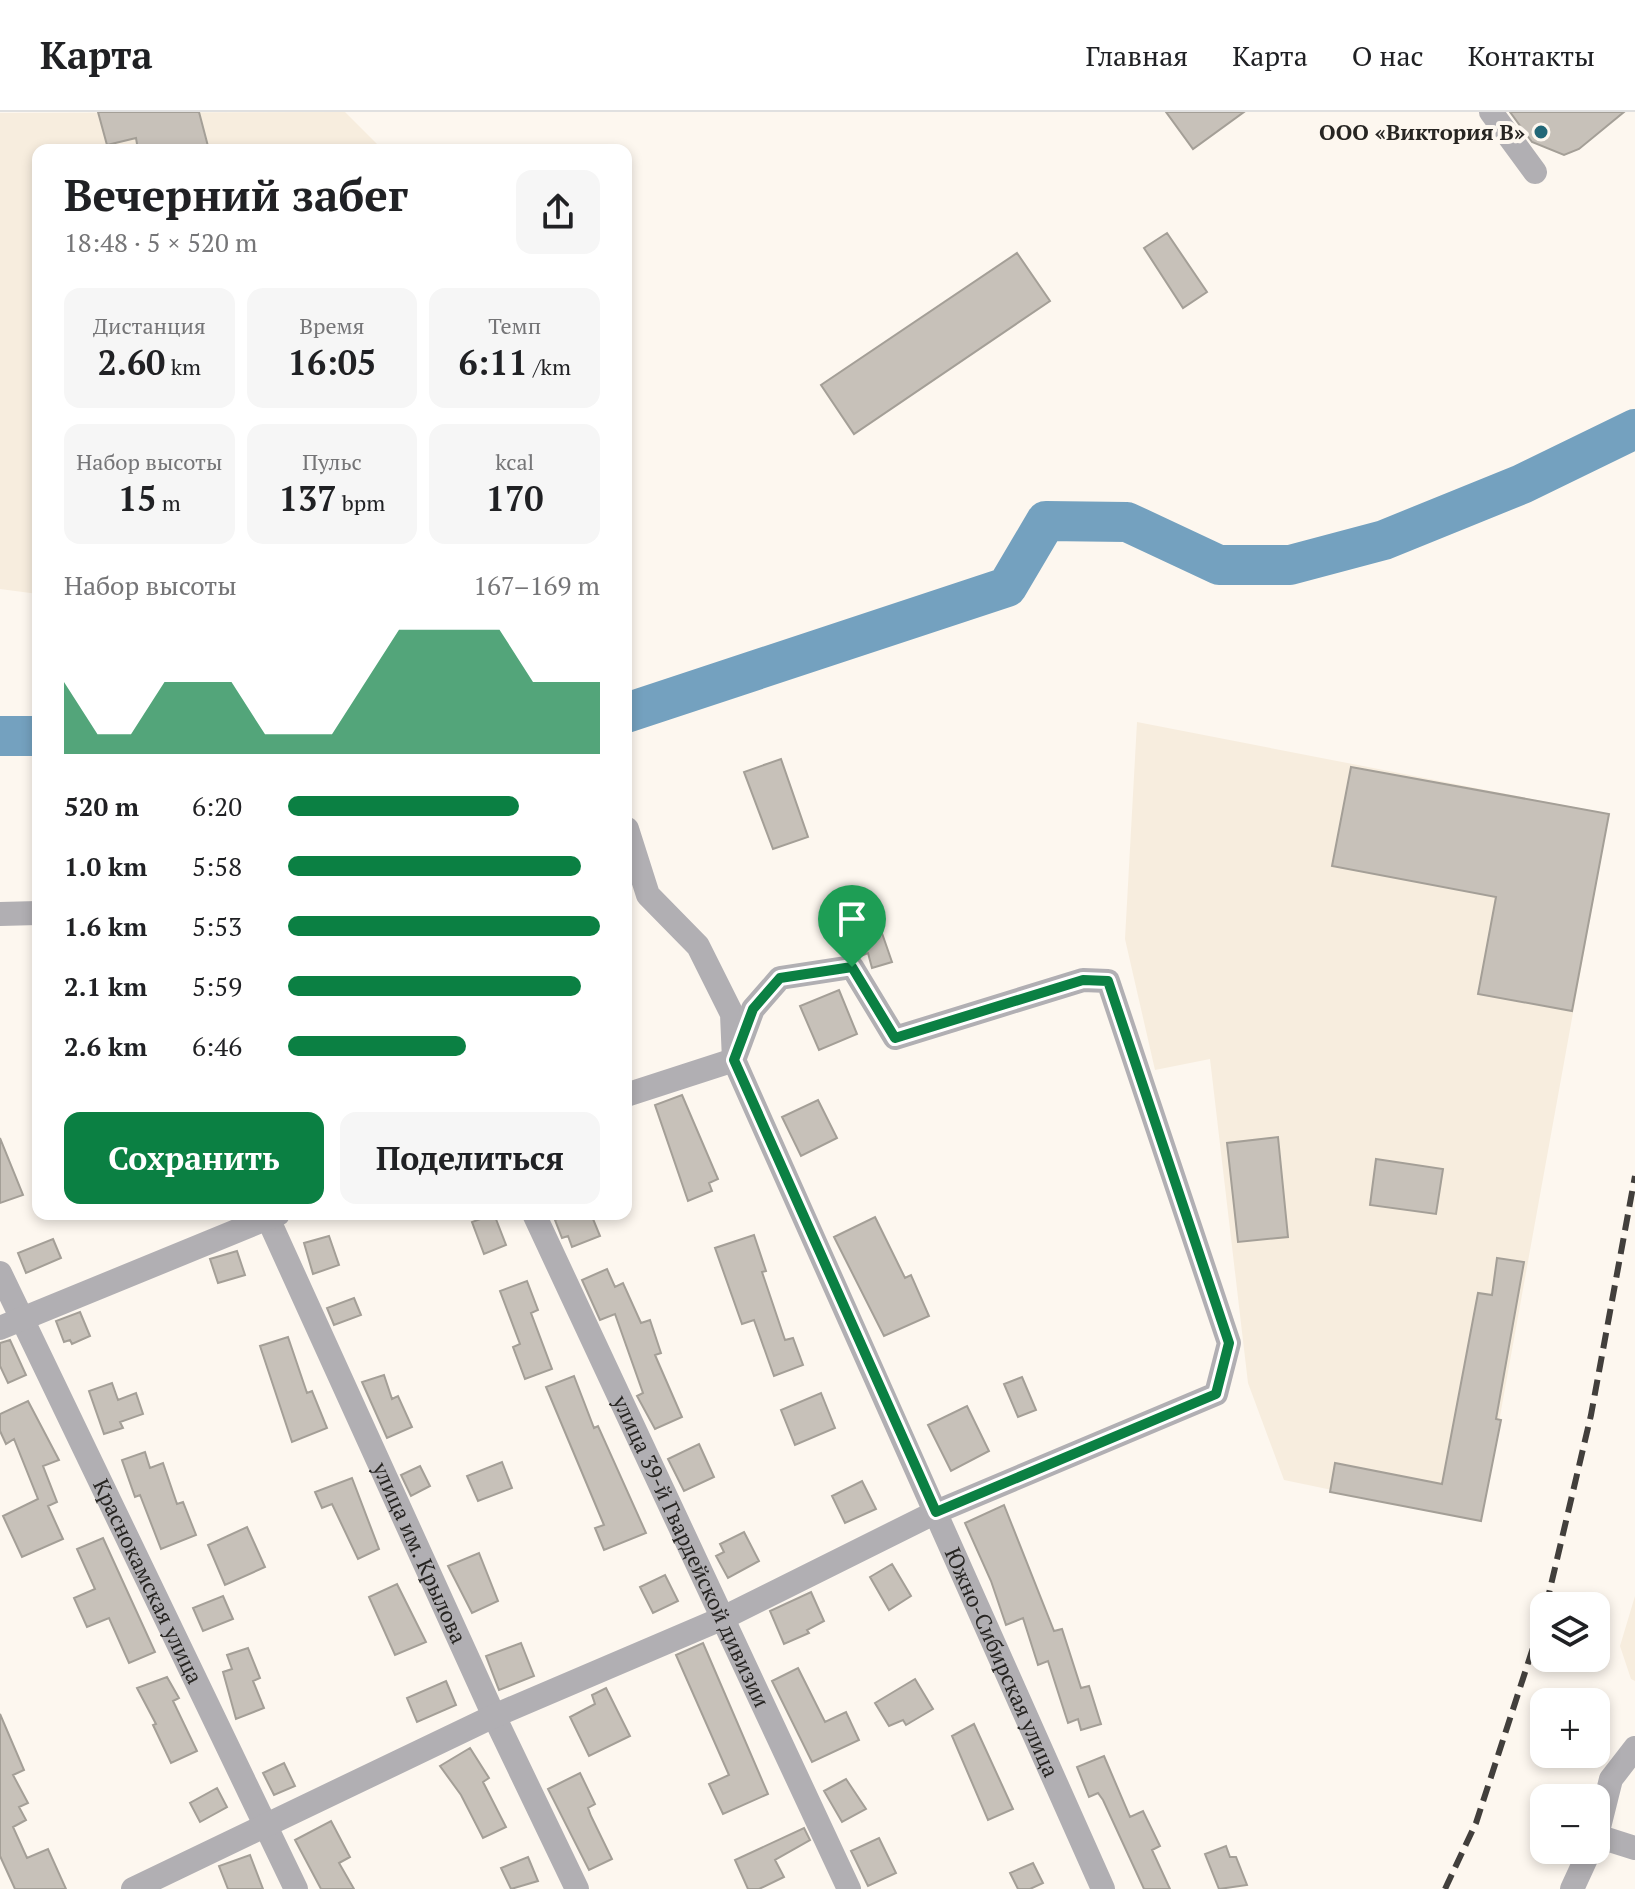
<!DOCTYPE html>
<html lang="ru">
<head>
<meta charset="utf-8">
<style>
	body { margin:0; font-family:"PT Serif",serif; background:#f6f6f6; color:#202124; height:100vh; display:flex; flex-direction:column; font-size:30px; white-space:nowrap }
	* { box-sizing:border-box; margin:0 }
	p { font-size:26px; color:#757577 }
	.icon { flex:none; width:44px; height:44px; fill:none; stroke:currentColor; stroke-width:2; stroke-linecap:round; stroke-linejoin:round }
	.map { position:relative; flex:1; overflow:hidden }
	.sheet { position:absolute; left:32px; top:32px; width:600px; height:1076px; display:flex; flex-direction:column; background:#fff; border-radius:16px; box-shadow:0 4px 12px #0003 }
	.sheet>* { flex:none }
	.controls { position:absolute; left:1530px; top:1480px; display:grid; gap:16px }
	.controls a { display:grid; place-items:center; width:80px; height:80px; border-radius:16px; background:#fff; box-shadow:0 4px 12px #0003; font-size:40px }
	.pin { position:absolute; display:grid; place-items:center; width:68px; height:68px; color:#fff; margin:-82px -34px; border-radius:50% 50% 50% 0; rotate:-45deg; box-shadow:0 0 8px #0007 }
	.pin .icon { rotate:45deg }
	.round { display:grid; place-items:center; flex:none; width:84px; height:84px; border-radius:16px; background:#f6f6f6 }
	.overview { display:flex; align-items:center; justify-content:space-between; height:136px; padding:0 32px }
	h1 { font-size:44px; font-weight:700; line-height:60px }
	.figures { display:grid; grid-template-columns:repeat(3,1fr); gap:12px; height:136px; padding:8px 32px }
	.figures div { display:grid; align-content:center; border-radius:16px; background:#f6f6f6; text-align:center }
	.figures b { font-size:34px; font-weight:700 }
	.figures small { font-size:22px; font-weight:400 }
	.figures p { font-size:22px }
	.chart { height:224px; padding:16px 32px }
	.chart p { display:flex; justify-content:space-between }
	.chart svg { width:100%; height:144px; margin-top:8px; fill:#0b8043; opacity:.7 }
	.primary-button { display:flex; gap:16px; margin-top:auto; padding:16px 32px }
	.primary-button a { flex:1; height:92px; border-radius:16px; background:#0b8043; color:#fff; font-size:32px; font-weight:700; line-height:92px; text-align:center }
	.primary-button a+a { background:#f6f6f6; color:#202124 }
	ul { padding:0 32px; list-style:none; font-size:26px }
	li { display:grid; grid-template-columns:128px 96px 1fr; align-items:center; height:60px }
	li i { height:20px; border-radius:10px; background:#0b8043 }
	header { display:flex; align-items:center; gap:48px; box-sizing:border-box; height:112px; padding:0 40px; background:#fff; border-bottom:2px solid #e0e0e0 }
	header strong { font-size:38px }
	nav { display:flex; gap:44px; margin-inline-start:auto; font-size:28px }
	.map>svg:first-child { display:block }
	.built { fill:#f7edde }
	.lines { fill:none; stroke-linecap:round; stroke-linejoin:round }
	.river { stroke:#74a1bf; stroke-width:40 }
	.building { fill:#c7c1b9; stroke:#a49f97; stroke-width:2 }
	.minor { stroke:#b1afb3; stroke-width:24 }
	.rail { stroke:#423f3c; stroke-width:6; stroke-dasharray:16 8; stroke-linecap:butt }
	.route-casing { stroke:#fff; stroke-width:16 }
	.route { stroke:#0b8043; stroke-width:10 }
	.poi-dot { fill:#226777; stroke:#fdf7ef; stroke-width:3 }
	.labels { text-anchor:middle; stroke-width:8; stroke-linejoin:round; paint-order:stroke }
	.poi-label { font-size:22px; font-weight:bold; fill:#272522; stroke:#fdf7ef; text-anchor:end }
	.street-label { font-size:22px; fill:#272522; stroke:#fdf7ef }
</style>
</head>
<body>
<header>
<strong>Карта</strong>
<nav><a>Главная</a><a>Карта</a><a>О нас</a><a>Контакты</a></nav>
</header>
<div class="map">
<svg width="1635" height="1777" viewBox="0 0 1635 1777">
	<rect width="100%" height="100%" fill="#fdf7ef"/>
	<path class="built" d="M345,0l38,38h-345v444l-38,-5v-476z
		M1137,610l472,92 -128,707 -197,-41 -36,-97 -38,-324 -55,11 -30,-131z
		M1635,1484v85l-4,-2 -11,-33z"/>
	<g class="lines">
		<path class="river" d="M626,601l381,-126 39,-66 81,1 92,43h71l94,-25 138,-56 113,-55
			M0,624h38"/>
	</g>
	<path class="building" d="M98,0h101l10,38h-71l-2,-12 -29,7z
		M1166,0h78l-51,37z
		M1510,0h114l-45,37 -15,6 -32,-13z
		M1167,121l40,59 -24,16 -39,-60z
		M1017,141l33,48 -196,133 -33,-49z
		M781,647l27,78 -35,12 -29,-77z
		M1351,655l258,47 -37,197 -94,-17 18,-97 -164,-31z
		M867,778l25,72 -20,6 -4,-15 -7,3 -6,-11 -10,4 -16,-46z
		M839,878l18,44 -38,16 -19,-44z
		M682,983l36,84 -9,4 3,8 -24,10 -33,-96z
		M818,988l19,38 -36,18 -19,-39z
		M1278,1025l10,100 -50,5 -11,-99z
		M0,1026l23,57 -23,8z
		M1376,1047l67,10 -7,45 -66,-9z
		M494,1102l12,31 -22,9 -12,-32z
		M569,1102h22l9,22 -28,11 -4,-11 -6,2 -7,-18z
		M875,1105l30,61 6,-3 18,41 -45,20 -50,-99z
		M754,1123l12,36 -4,1 23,68 8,-2 10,27 -29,11 -20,-56 -12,4 -27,-76z
		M329,1124l10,29 -26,9 -9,-31z
		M53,1127l8,19 -35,15 -8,-20z
		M237,1139l8,24 -27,8 -8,-24z
		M1497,1146l27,4 -28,157 5,1 -20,101 -151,-29 5,-29 107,21 36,-191 14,2z
		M607,1157l8,18 8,-4 18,40 9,-3 11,33 -6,2 27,62 -27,12 -18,-33 6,-3 -28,-79 -15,6 -18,-40z
		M527,1169l11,29 -7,3 21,56 -27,10 -12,-32 7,-3 -20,-53z
		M354,1186l7,17 -27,10 -7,-17z
		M80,1200l10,24 -18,8 -2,-4 -6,2 -8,-21z
		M288,1225l19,56 5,-2 15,37 -35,14 -32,-96z
		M10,1228l16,35 -18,8 -8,-17v-23z
		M384,1263l8,24 6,-3 14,31 -25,11 -25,-56z
		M574,1264l20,52 4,-2 48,107 -42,17 -9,-22 9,-3 -58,-138z
		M1022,1265l14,33 -18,7 -14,-33z
		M112,1271l6,17 18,-7 7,21 -23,8 3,6 -19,6 -15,-43z
		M821,1281l14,35 -40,17 -14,-35z
		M28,1289l31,59 -16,6 14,36 -9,4 15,33 -41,18 -19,-41 35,-17 -24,-60 -8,5 -6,-13v-17z
		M967,1294l22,45 -38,20 -23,-46z
		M699,1332l15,33 -30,14 -16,-32z
		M145,1340l5,16 13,-5 14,41 6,-2 13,33 -35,14 -21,-54 -5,2 -13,-37z
		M502,1350l10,26 -34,13 -11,-25z
		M420,1354l10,20 -19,10 -10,-21z
		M352,1366l27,71 -21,10 -26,-55 -10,4 -7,-16z
		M862,1369l14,28 -31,14 -13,-27z
		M1004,1393l50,126 8,-2 19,59 8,-2 12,38 -20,6 -3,-11 -10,4 -20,-62 -10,4 -15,-47 -17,7 -15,-44 -26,-58z
		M247,1415l18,40 -40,18 -17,-40z
		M744,1420l15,29 -31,17 -12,-22 8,-4 -4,-8z
		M103,1426l52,114 -26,11 -20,-45 -22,9 -13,-29 21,-9 -18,-40z
		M479,1441l19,48 -26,12 -24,-47z
		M892,1452l19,32 -22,14 -19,-33z
		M665,1463l13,26 -25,12 -13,-26z
		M397,1472l29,58 -31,13 -26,-58z
		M811,1480l13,29 -17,9 2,3 -25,11 -14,-33z
		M223,1484l10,23 -30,12 -10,-23z
		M521,1531l13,33 -35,14 -13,-34z
		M703,1531l65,151 -45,20 -14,-30 20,-9 -53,-120z
		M248,1536l12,30 -7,3 11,27 -28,11 -13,-47 9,-3 -5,-14z
		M798,1556l27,54 21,-10 13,28 -47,22 -40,-81z
		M167,1565l12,21 -6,3 24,50 -26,12 -18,-38 3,-1 -19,-36z
		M915,1567l18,30 -27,16 -3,-5 -14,6 -14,-23z
		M446,1569l10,24 -39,17 -10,-24z
		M606,1576l24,48 -41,20 -19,-39 25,-13 -3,-9z
		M0,1602l24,56 -11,5 15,28 -9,4 7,13 -13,7 14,31 21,-9 18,40h-51l-15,-33z
		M974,1612l39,85 -25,11 -36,-84z
		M470,1636l19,30 -6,4 23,45 -23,11 -22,-43 -21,-29z
		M1104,1644l26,61 13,-6 17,35 -8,4 18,39h-26l-41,-89 -5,-7 -9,4 -12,-30z
		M284,1651l11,23 -21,9 -11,-22z
		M580,1661l15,31 -7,4 3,8 21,43 -23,11 -41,-81z
		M846,1667l20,30 -24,13 -18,-31z
		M217,1676l10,19 -27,15 -10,-19z
		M331,1709l19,36 -11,6 15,26h-33l-26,-49z
		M804,1716l6,12 -35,20 9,17 -25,12h-11l-13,-29z
		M879,1726l17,35 -28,13 -17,-35z
		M1226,1734l4,11h6l11,28 -28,4 -14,-35z
		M250,1743l13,34h-35l-9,-23z
		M528,1745l10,24 -27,8 -10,-21z
		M1033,1751l10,20 -13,6h-12l-8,-16z"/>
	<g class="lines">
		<g class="minor">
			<path d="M1491,0l44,60"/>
			<path id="s1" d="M627,717l21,66 50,51 34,68 2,46 369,829"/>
			<path d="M0,802l38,-1"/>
			<path id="s2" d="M266,1102l228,502 83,173"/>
			<path id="s3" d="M534,1102l315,675"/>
			<path id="s4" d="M0,1161l296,616"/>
			<path d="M0,1216l278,-114"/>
			<path d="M1597,1724l38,12"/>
			<path d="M1596,1727l15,-60 24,-31"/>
			<path d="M133,1777l361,-173 227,-97 215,-107 280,-118 13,-51 -121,-362 -25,-1 -188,58 -43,-71 -72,11 -27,31 -19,51 -108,35"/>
			<path d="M1572,1777l18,-39"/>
		</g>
		<path class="rail" d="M1546,1494l45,-191 44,-239
			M1445,1777l31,-66 68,-209"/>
	</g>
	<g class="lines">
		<defs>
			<path id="route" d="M852,855l43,71 188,-58 25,1 121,362 -13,51 -280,118 -202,-452 19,-51 27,-31z"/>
		</defs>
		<use href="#route" class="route-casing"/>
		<use href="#route" class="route"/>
	</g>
	<circle class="poi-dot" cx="1541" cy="20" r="8"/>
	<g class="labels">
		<g class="poi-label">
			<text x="1525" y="28">ООО «Виктория В»</text>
		</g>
		<g class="street-label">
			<text dy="8" stroke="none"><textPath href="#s2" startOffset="372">улица им. Крылова</textPath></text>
			<text dy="8" stroke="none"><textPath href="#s3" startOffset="372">улица 39-й Гвардейской дивизии</textPath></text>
			<text dy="8" stroke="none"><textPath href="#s4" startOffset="342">Краснокамская улица</textPath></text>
			<text dy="8" stroke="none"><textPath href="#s1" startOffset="922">Южно-Сибирская улица</textPath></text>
		</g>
	</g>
</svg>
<div class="controls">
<a><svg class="icon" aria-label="layers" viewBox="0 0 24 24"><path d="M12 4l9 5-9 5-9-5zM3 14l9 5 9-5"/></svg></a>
<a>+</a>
<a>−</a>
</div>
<div class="pin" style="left:852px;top:855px;background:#1e9e55"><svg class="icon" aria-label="arrive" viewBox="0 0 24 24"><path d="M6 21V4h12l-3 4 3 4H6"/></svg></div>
<section class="sheet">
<div class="overview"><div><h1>Вечерний забег</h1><p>18:48 · 5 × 520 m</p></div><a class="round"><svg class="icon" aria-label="share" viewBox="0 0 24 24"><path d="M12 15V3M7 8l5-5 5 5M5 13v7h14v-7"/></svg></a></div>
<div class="figures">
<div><p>Дистанция</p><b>2.60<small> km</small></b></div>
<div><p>Время</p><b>16:05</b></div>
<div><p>Темп</p><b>6:11<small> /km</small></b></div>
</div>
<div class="figures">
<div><p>Набор высоты</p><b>15<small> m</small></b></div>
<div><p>Пульс</p><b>137<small> bpm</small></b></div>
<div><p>kcal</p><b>170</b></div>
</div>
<div class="chart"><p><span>Набор высоты</span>167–169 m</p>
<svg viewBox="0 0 160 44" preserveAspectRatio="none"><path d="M0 44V22L10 38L20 38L30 22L40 22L50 22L60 38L70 38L80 38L90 22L100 6L110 6L120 6L130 6L140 22L150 22L160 22V44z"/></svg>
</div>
<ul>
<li><b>520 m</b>6:20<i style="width:74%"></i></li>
<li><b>1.0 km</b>5:58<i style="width:94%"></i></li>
<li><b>1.6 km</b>5:53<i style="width:100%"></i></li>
<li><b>2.1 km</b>5:59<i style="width:94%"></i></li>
<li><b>2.6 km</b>6:46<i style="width:57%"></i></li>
</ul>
<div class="primary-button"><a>Сохранить</a><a>Поделиться</a></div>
</section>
</div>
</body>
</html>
